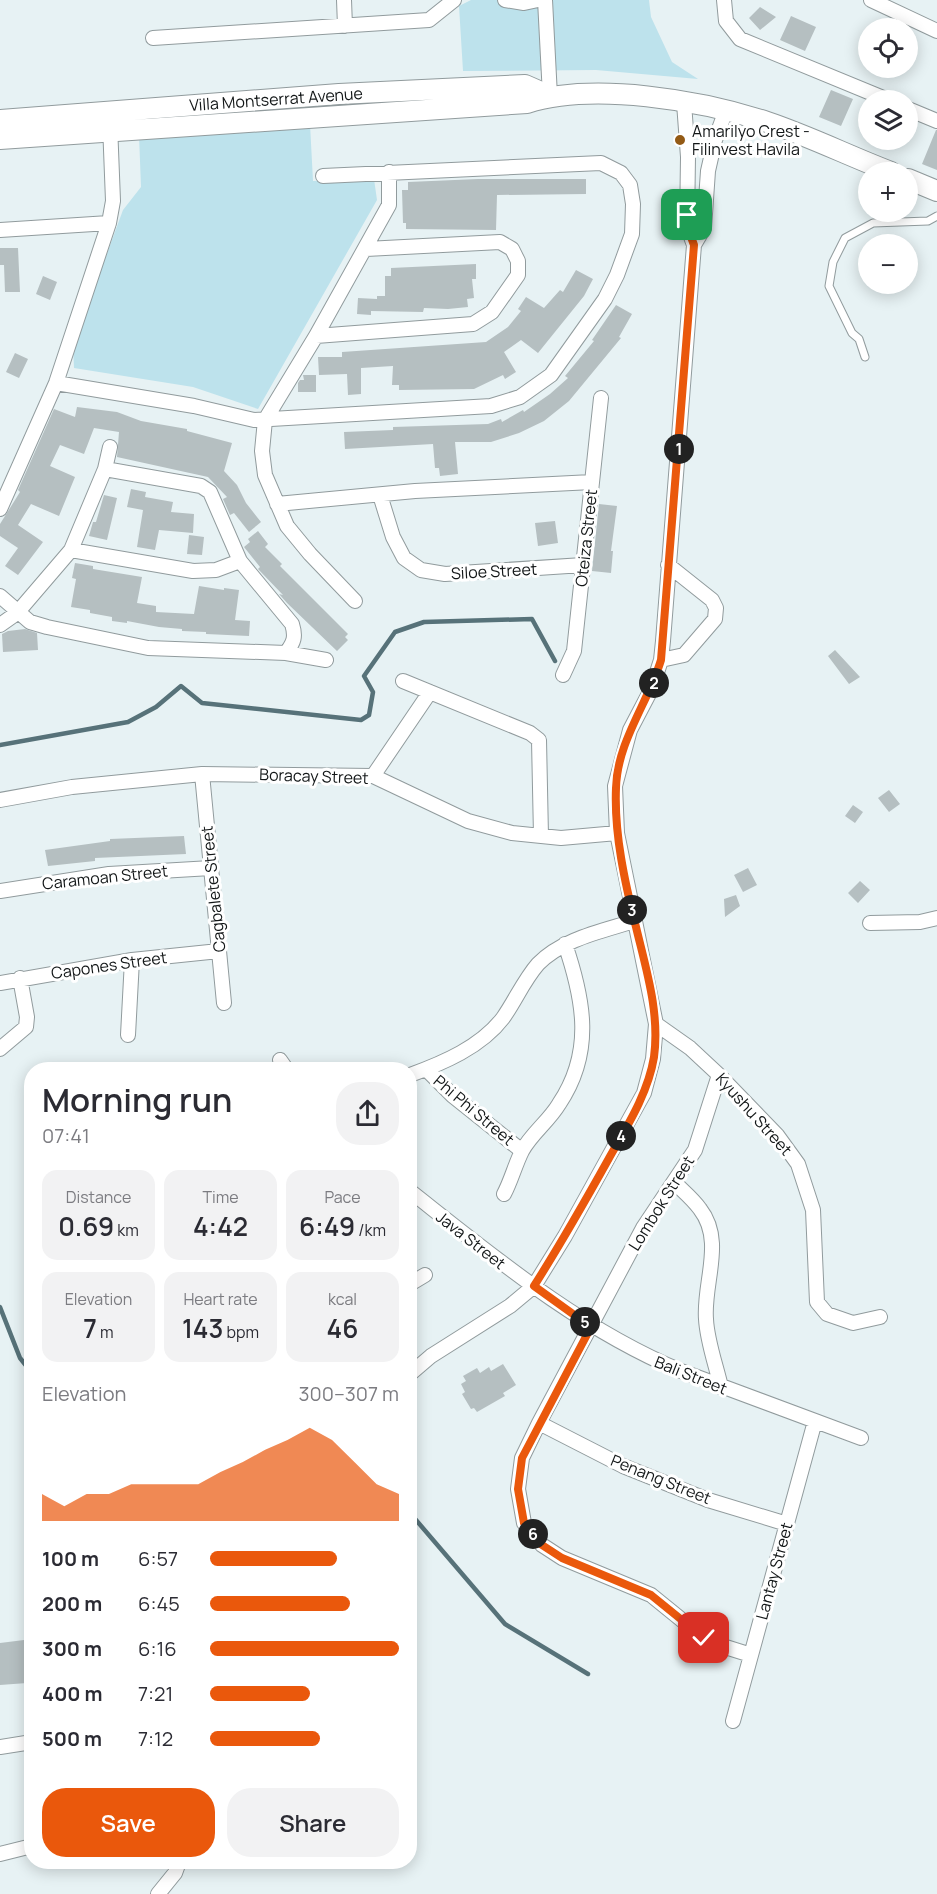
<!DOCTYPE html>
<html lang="en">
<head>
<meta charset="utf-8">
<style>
	body { margin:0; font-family:Manrope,sans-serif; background:#f2f2f3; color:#2b2b33; height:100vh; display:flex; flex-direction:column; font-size:22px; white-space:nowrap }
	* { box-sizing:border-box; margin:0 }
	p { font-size:20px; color:#7c7c81 }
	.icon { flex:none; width:33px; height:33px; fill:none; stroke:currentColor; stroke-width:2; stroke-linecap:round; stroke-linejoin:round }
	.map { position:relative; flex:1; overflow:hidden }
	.side { position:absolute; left:24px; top:1062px; width:393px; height:807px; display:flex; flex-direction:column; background:#fff; border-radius:24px; box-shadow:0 3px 15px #0003 }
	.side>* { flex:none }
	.fabs { position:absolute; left:858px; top:18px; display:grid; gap:12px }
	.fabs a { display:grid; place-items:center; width:60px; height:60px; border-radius:50%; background:#fff; box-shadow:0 3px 15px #0003; font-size:30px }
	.pin { position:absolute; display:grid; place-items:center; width:51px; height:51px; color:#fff; margin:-26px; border-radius:12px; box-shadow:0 3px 9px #0006 }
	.km { position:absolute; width:30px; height:30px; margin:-15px; border-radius:50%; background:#222; color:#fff; font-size:16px; line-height:30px; text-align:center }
	.round { display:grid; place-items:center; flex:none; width:63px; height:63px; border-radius:24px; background:#f2f2f3 }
	.head { display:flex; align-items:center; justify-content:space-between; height:102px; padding:0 18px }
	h1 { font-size:33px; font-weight:600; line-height:45px }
	.metrics { display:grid; grid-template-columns:repeat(3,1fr); gap:9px; height:102px; padding:6px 18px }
	.metrics div { display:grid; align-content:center; border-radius:15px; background:#f2f2f3; text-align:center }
	.metrics b { font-size:26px; font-weight:600 }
	.metrics small { font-size:16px; font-weight:400 }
	.metrics p { font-size:16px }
	.chart { height:168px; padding:12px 18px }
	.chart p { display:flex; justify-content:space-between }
	.chart svg { width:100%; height:108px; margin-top:6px; fill:#ea580c; opacity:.7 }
	.primary-button { display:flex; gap:12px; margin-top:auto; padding:12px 18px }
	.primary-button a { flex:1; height:69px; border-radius:24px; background:#ea580c; color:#fff; font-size:24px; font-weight:600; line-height:69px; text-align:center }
	.primary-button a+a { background:#f2f2f3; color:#2b2b33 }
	ul { padding:0 18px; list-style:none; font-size:20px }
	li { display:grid; grid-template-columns:96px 72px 1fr; align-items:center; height:45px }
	li i { height:15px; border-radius:8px; background:#ea580c }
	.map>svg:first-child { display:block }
	.green { fill:#bde2ec }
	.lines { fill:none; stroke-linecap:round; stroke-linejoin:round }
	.stream { stroke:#577279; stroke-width:4.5 }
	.building { fill:#b5bfc1 }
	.lane-casing { stroke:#919b9d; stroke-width:9 }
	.street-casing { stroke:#919b9d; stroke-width:16 }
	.secondary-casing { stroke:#919b9d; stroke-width:22 }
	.lane { stroke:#fff; stroke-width:7 }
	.street { stroke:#fff; stroke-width:14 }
	.secondary { stroke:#fff; stroke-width:20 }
	.route-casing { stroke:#fff; stroke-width:12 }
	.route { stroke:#ea580c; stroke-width:8 }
	.poi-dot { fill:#935a15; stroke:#fff; stroke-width:2 }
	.labels { text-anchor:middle; stroke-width:6; stroke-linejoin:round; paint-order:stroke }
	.street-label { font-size:16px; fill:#121617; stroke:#fff }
	.poi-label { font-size:16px; fill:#121617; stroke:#fff; text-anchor:start }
</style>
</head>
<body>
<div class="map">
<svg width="937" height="1894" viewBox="0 0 937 1894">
	<rect width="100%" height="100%" fill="#e7f2f4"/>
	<path class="green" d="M471,0h178l2,17 21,45 26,17 -102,-9 -133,1 -4,-65z
		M310,124l3,57 61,-2 3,21 -119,209 -65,-22 -119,-19 -1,-22 50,-136 18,-23 -2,-52z"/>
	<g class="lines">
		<path class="stream" d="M0,745l128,-23 28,-15 25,-21 21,17 159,17 8,-5 4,-23 -9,-16 31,-44 29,-10 108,-3 23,42
			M0,1307l20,51 12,15
			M410,1513l95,111 83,50"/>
	</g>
	<path class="building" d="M760,7l16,10 -16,13 -11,-12z
		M791,16l25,11 -11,24 -25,-11z
		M831,90l22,9 -12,27 -22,-9z
		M936,130h1v40l-15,-6z
		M478,179h108v15l-89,1 -1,35 -90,-1v-6h-3l-1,-33h6v-8z
		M0,248h18l2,44h-15l-1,-27h-4z
		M476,264v15h-4l2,19 -7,1 1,8 -20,2 -24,-1 -1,4 -52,-1v4l-14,-1 1,-16 19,1v-3h8v-20h6v-8z
		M576,270l17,9 -9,17 -46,57 -17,-13 -17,12 12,20 -11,7 -2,-4 -29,14 -75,1v-5h-7l1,-19 -32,2v26l-13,1 -1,-21 -28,1 -1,-18h24v-5l144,-10 22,-15 13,-16 -3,-2 8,-12 18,11 16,-18 3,2z
		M43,276l14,6 -7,18 -14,-6z
		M616,305l16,9 -13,23 2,1 -52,63 -25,20 -25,12 -28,9h-36l3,32 -18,2 -1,-8h-4l-2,-24 -88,5 -1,-17 49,-2v-3l95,-3 13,-5 1,3 21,-12 1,2 26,-18 18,-16 -3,-2 29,-35 -2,-1z
		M15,353l13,6 -9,19 -13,-6z
		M303,375h13v17h-18v-9l2,-3h4z
		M77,407l40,5 24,9 46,8v2l45,12 -8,28 13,14 9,18 15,19 -12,10 -15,-19 -4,2 -7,-16 4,-2 -19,-20 -91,-20 2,-25 -25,-4 -10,26 -24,-9 -10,21 25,11 -16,39 -28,-12 -13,21 25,17 -25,33 -13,-9 13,-18 -18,-12v-12l20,-32 -2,-2 36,-81 21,8z
		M131,489l15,3 -1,5 28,5 -2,10 23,2 -1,19 -34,-3 -4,20 -18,-3 6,-37 -16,-3z
		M104,495l13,3 -10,42 -18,-4 4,-14h3z
		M599,504l18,2 -6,45h2l-2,22 -19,-2z
		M555,521l3,22 -20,3 -3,-23z
		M258,531l10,13 -3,3 17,17 -2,2 68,68 -3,3 3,3 -11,11 -50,-48 -8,-9 4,1 -25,-26 2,-2 -16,-20 6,-5 -2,-3z
		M189,535l15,2 -2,18 -15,-1z
		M75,563l18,3v3l49,8 -5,26 19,3v6l38,2 5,-28 25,4v-2l15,2 -4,30 15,1 -1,15 -43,-2v-2l-24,-1v-2l-23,-2 -32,-6v2l-15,-2v-4l-22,-4v-3l-19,-3 5,-28 -4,-1z
		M25,629l12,4 1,17 -35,2 -1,-18 6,-3z
		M835,650l25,27 -11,7 -21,-28z
		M889,790l11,14 -11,8 -11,-14z
		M853,805l10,7 -8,11 -10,-7z
		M184,836l2,18 -91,4v3l-47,5 -3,-16 65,-9v-2z
		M748,868l9,17 -14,7 -9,-17z
		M860,881l10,9 -12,13 -10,-10z
		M736,895l4,11 -15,11 -1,-18z
		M503,1364l13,21 -13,8 2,3 -28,16 -3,-4 -3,1 -9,-15 3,-2 -4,-8 5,-3 -3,-5 14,-8 3,5 9,-6 2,4z
		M24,1640l1,9h5l1,14h-2l1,7h-5l2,13 -27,2v-42z"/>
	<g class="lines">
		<defs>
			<path id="lane" d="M865,357l-6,-18 -7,-6 -23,-47 4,-24 12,-24 28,-15 55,-2 9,-5"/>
			<path id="street" d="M344,0l1,26
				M505,0l19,3 14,-3
				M545,0l5,96
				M724,0l2,21 14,18 148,61
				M871,0l66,31
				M153,38l276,-18 25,-20
				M908,109l29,12
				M0,230l109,-7
				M694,245l10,-17 4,-57 7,-31 11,-30
				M316,336l157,-12 19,-12 26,-37v-14l-6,-12 -12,-7 -134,7
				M56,383l138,23 60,14 237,-14 29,-9 31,-22 54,-76 12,-24 15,-41 1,-30 -3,-19 -9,-12 -20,-10 -278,13
				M105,469l96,17 9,6 30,69 52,63c4,13 2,18 -6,29
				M380,495l13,42 11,21 17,12 24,4 138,-9
				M277,504l138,-13 177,-9
				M0,509l56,-126 53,-160 4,-22 -3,-77
				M71,550l122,21 23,-1 24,-9
				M0,596l30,26 17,5 101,21 138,5 40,7
				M355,601l-45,-47 -23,-28 -22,-51 -3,-24 3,-31 51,-84 73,-131v-33
				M0,625l17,-12 54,-63 34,-81 5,-22
				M661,660l23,-5 31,-36 1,-11 -4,-8 -44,-35
				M563,675l11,-24 27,-253
				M403,681l127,52 9,7 2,96
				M202,774l22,229
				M373,776l57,-84
				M0,800l72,-13 130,-13 171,2 95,45 44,12 49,5 56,-5
				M0,891l109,-17 102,-6
				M870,923l50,-1 17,-4
				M0,983l132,-23 87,-9
				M656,1024l34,24 29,27 58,60 21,29 15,46 4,92 10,12 26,9 27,-6
				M128,1035l4,-75
				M0,1049l26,-22 1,-10 -7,-39
				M280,1060l7,10
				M426,1069l27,27 69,55
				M410,1075c33,-12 71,-28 93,-57 12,-17 21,-38 35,-54 24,-25 65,-33 96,-43
				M719,1075l-24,75 -52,78 -104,195 -17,35 -4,31 6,34 18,22 20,13 89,37 53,43 12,6 35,11
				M674,1182c9,9 19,17 26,27 25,32 3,74 6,110 1,22 10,46 15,68
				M410,1191c85,67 170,138 271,180l180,67
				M504,1194c7,-13 11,-29 18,-43 9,-17 27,-30 37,-47 35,-52 25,-104 6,-160
				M410,1284l15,-9
				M410,1374l21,-18 79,-50 24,-20 31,-50 79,-143 9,-34 3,-35 -39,-191 -2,-47 15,-56 22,-42 9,-28 2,-19 31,-396 -7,-19 1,-69 -4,-54
				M539,1423l84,43 85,34 79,24
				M733,1721l82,-300
				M0,1747l32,-5
				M0,1854l32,-8
				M158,1894l17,-21 4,-11"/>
			<path id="secondary" d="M0,120l339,-26 186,-9 25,11
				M0,139l527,-36c66,-21 174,-3 240,19 42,14 82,34 124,50
				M908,179l29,12"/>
		</defs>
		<use href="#lane" class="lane-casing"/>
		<use href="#street" class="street-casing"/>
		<use href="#secondary" class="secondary-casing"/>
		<use href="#lane" class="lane"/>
		<use href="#street" class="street"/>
		<use href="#secondary" class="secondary"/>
	</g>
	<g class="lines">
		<defs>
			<path id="route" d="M687,215v11l7,19 -33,415c-13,43 -44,82 -45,128 -2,46 9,95 20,139 10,42 24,86 18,130 -6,37 -28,71 -46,103 -24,43 -48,85 -74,126l57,41 -69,131 -4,31 6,34 18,22 20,13 89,37 53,43"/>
		</defs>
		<use href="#route" class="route-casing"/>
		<use href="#route" class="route"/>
	</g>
	<circle class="poi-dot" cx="680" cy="140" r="6"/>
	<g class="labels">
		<g class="street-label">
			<text transform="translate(276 99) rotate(-4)" y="6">Villa Montserrat Avenue</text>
			<text transform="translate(586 538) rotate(-84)" y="6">Oteiza Street</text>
			<text transform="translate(494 571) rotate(-3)" y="6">Siloe Street</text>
			<text transform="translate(314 776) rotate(2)" y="6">Boracay Street</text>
			<text transform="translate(105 877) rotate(-6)" y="6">Caramoan Street</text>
			<text transform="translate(213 889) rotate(-96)" y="6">Cagbalete Street</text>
			<text transform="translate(109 965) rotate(-8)" y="6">Capones Street</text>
			<text transform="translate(474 1110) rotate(40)" y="6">Phi Phi Street</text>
			<text transform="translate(754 1114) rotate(48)" y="6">Kyushu Street</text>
			<text transform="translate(661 1203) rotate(-58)" y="6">Lombok Street</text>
			<text transform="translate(471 1240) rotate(38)" y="6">Java Street</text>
			<text transform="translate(691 1375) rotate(22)" y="6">Bali Street</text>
			<text transform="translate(661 1479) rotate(22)" y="6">Penang Street</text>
			<text transform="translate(774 1571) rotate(-75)" y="6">Lantay Street</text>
		</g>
		<g class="poi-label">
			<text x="692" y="137">Amarilyo Crest -<tspan x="692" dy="18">Filinvest Havila</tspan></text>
		</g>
	</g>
</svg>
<div class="fabs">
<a><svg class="icon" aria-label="locate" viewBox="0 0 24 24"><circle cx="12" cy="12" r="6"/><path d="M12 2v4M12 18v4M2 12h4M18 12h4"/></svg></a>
<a><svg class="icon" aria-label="layers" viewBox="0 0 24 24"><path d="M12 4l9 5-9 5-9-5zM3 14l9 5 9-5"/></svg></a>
<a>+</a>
<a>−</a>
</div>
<div class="pin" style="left:687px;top:215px;background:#1e9e55"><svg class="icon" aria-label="arrive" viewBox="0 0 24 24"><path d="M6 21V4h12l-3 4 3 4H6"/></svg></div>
<div class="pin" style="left:704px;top:1638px;background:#d93025"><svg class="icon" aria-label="check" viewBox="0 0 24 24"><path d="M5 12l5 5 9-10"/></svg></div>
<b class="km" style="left:679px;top:449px">1</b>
<b class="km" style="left:654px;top:683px">2</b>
<b class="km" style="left:632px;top:910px">3</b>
<b class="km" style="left:621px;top:1136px">4</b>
<b class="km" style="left:585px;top:1322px">5</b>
<b class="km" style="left:533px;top:1534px">6</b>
<section class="side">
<div class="head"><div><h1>Morning run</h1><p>07:41</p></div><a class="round"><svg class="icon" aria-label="share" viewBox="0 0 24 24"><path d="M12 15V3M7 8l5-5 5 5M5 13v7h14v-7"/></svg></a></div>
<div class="metrics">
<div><p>Distance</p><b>0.69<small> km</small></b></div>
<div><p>Time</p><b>4:42</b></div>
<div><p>Pace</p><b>6:49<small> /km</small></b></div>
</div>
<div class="metrics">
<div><p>Elevation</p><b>7<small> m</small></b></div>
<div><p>Heart rate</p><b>143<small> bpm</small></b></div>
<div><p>kcal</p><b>46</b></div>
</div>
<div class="chart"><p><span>Elevation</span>300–307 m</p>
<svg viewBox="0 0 160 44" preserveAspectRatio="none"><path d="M0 44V33L10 38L20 33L30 33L40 29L50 29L60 29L70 29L80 24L90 20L100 15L110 11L120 6L130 11L140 20L150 29L160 33V44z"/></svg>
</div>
<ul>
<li><b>100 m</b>6:57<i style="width:67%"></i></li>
<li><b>200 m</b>6:45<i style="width:74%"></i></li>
<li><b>300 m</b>6:16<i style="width:100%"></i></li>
<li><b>400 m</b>7:21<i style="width:53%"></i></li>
<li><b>500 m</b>7:12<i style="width:58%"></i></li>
</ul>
<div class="primary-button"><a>Save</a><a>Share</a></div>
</section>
</div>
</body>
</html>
